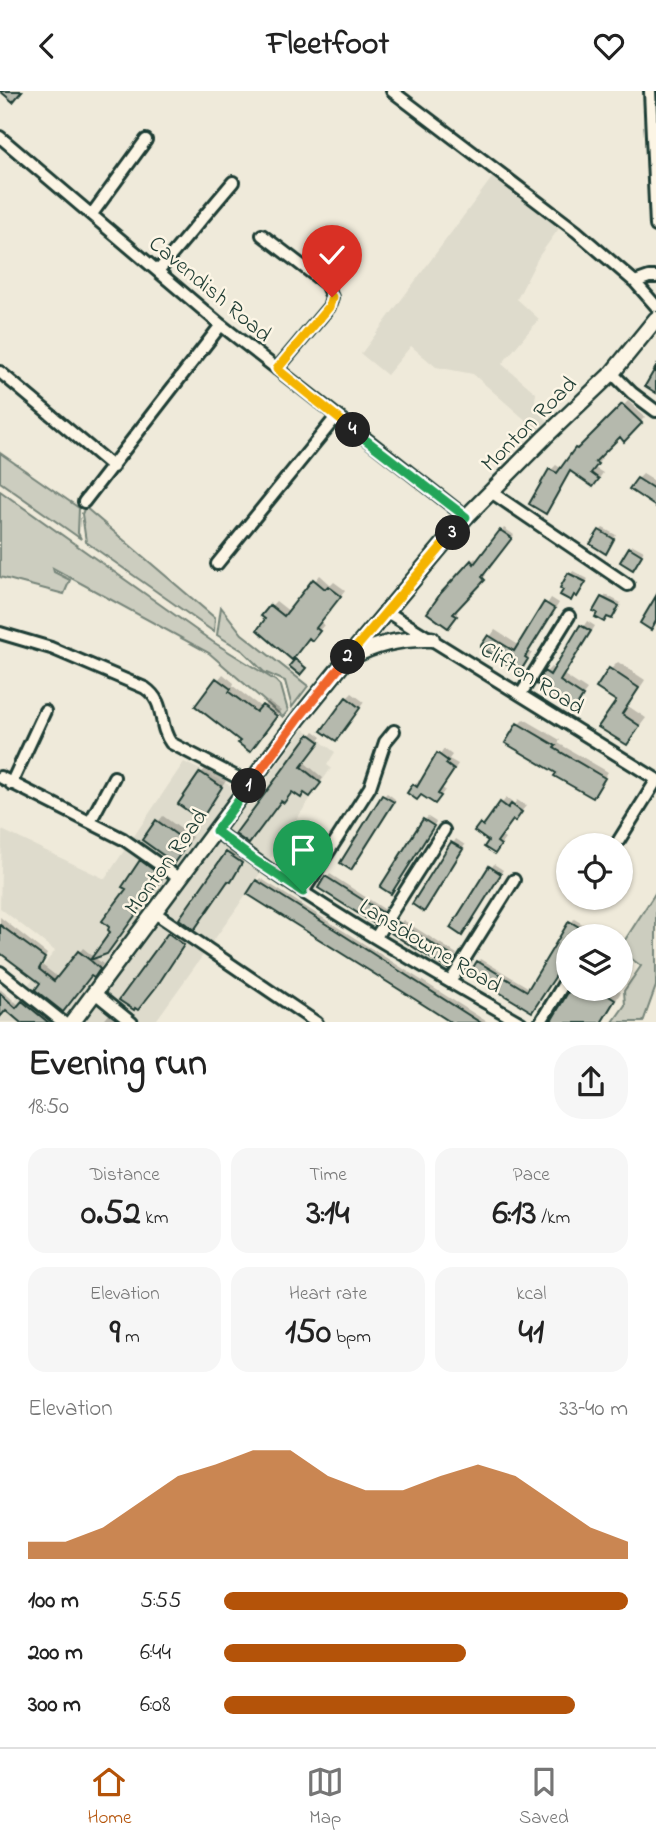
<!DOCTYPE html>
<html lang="en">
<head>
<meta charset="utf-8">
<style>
	body { margin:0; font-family:"Indie Flower",sans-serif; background:#f6f6f6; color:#222; height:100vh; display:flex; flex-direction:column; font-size:26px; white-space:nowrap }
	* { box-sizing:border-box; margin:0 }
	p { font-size:23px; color:#767676 }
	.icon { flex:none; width:38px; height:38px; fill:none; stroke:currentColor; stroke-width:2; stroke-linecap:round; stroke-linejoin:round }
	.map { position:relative; height:931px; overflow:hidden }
	.drawer { display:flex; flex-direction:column; background:#fff; flex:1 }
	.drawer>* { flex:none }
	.fabs { position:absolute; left:556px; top:742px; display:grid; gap:14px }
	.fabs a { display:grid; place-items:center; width:77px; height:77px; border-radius:50%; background:#fff; box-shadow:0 2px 5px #0004; font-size:35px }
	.pin { position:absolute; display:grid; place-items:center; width:60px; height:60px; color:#fff; margin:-72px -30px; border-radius:50% 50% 50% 0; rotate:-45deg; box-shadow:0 0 7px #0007 }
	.pin .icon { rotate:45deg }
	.km { position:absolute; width:35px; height:35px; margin:-18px; border-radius:50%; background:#222; color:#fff; font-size:19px; line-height:35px; text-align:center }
	.round { display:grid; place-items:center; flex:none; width:74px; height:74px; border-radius:28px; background:#f6f6f6 }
	.head { display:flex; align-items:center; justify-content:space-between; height:119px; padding:0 28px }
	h1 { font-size:38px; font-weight:700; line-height:52px }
	.stats { display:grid; grid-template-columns:repeat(3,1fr); gap:10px; height:119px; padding:7px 28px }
	.stats div { display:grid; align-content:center; border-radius:18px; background:#f6f6f6; text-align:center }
	.stats b { font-size:35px; font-weight:700 }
	.stats small { font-size:19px; font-weight:400 }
	.stats p { font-size:19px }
	.chart { height:196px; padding:14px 28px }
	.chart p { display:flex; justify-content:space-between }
	.chart svg { width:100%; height:126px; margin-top:7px; fill:#b45309; opacity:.7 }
	ul { padding:0 28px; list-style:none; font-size:23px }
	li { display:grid; grid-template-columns:112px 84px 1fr; align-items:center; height:52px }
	li i { height:18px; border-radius:9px; background:#b45309 }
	header { display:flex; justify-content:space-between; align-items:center; height:91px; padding:0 28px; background:#fff; font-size:32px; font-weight:700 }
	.tabs { display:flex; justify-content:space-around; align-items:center; height:98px; border-top:2px solid #e0e0e0; background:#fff; font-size:19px; color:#767676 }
	.tabs a { display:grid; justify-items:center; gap:4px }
	.tabs .on { color:#b45309 }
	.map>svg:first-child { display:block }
	.built { fill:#dedbcc }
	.green { fill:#cccdbf; stroke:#76857a; stroke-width:2 }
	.shadow { fill:#0003 }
	.building { fill:#b5b9ad; stroke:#1f3d34; stroke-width:2 }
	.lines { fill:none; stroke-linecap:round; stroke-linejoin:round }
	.street-casing { stroke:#1f3d34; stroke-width:16 }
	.secondary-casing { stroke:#1f3d34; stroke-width:19 }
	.street { stroke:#fcf5e5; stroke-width:10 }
	.secondary { stroke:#fcf5e5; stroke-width:14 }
	.split-1-casing { stroke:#fff; stroke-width:14 }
	.split-2-casing { stroke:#fff; stroke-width:14 }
	.split-3-casing { stroke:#fff; stroke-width:14 }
	.split-4-casing { stroke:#fff; stroke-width:14 }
	.split-5-casing { stroke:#fff; stroke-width:14 }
	.split-1 { stroke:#22a559; stroke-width:9 }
	.split-2 { stroke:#f0652b; stroke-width:9 }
	.split-3 { stroke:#f5b400; stroke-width:9 }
	.split-4 { stroke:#22a559; stroke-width:9 }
	.split-5 { stroke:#f5b400; stroke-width:9 }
	.labels { text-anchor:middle; stroke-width:5; stroke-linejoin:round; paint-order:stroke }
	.street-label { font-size:23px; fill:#1f3d34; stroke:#fcf5e5 }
</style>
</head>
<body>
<header><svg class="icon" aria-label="back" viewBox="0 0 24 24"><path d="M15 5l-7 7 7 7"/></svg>Fleetfoot<svg class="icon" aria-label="heart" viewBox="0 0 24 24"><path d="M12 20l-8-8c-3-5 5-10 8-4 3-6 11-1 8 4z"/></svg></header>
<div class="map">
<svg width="656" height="932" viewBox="0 0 656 932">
	<rect width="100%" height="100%" fill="#efeada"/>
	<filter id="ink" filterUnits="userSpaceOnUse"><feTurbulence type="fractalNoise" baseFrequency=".0143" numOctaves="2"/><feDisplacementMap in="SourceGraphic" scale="14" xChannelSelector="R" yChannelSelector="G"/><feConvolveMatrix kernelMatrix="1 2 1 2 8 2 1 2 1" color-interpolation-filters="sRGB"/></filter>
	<g filter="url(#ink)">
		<path class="built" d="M497,80l63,56 -21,29 -22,43 22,20 -37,45 34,29 -2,14 20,21 -9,9 -72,-63 -37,-7 -25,-21 -24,29 -26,-21z
			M304,638l31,23 -8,13 4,3 -97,144 -79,110h-155v-2l55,-69 -55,-43 2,-78 103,49 79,-117 69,35z"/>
		<path class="green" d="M0,362l79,55 -1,25 3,6 -81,-57z
			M0,400l213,151 63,39 5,5 7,25 -5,6 -74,-64 -156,-85 1,4 16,8 -6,14 -64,-17z
			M85,416l130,111 -1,14 -128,-90 -4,-28z
			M221,516l21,27 66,52 -16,21 -7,-26 -21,-9 -21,-21 -26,-16z
			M656,801v94l-13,36h-30l12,-17 -1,-14 17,-25 -20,-15v-5z"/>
		<path class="shadow" d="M628,310l17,16 -21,22 -4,-4 -22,21 4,2 -7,10 8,5 -5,7 -27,-10 -26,41 6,-41 5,-5 6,4 15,-20 4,-5 3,2z
			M643,383l13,8v23l-18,-26z
			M504,437l10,7 -30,38 2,2 -31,35 3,2 -10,14 24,-65 3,-3 3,3z
			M603,437l13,7 -7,13 -9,-17z
			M633,454l11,6 -9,14 -5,-17z
			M573,480l15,8 -11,16 -15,-7z
			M320,484l11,10 3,-3 11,8 -25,32 4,3 -7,8 -49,-14 3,-13 5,-5 14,11z
			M606,504l15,8 -7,11 -18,-4z
			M551,507l8,5 -30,49 3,1 -12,17 -37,-23 12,-17 25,16z
			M587,530l8,5 -31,49 23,15 -12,16 -29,-34 5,-5 4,3z
			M618,571l27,18 -17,26 18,12 -19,25 -16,-74z
			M223,583l11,9 -1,3 29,22 6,-7 13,9 -26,35 -13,-5 -45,-34z
			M352,602l12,9 -23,32 6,-36z
			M524,628l36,21 -2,3 50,29 -16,24 -34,-24 -39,-48z
			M314,640l8,6 -18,25 19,16 -9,13 -22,-1 -55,43z
			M444,658l8,6 -3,4 9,5 -16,24 3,2 -5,7 -31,-5 10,-12 3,2z
			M206,677l20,13 -25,37v-45z
			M387,702l8,6 -41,66 30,-69z
			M506,707l8,6 3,-4 9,6 -25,30 4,3 -10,13 -14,-27 6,-6 2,2z
			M163,725l29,21 -13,19 -35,-17z
			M428,726l8,5 -42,67 30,-69z
			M456,748l9,6 -38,61 -13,-3z
			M230,759l14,9 -10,18 -5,2 -48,39z
			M145,766l21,16 -55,75 -17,9 9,7 -6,8 -6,2 -25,32 -24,-23 -42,-32v-34l47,37 -5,11 17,13 24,-30 11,9 19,-25 15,-43z
			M494,773l9,6 -38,61 -13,-3z
			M330,783l54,35 -6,10 -51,-41z
			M260,787l229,145h-33l-199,-141z
			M574,828l12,7 -6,10h-11l-34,71 -57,-45 3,-3 50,30z
			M403,829l54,34 -6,10 -58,-31z
			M172,840l14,10 -45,64 28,-71z
			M0,898l20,17 7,-7 26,21 -2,3h-31l2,-2 -16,-13 -6,5z
			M572,898h44l5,3 -19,31h-50z
			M111,921l13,11h-22z"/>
		<path class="building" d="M0,0h22l-9,11z
			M656,276v26l-11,-7z
			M622,313l20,19 -18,19 -4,-5 -25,25 3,2 -7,9 8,6 -6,8 -23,-16 -24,43 -17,-10 20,-35 8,4 18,-25 2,1z
			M637,387l19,12v17l-27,-18z
			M500,439l12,8 -30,39 3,3 -32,34 4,2 -9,12 -21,-15 14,-20 30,-33 3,4z
			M599,439l15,9 -8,15 -16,-10z
			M629,456l13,8 -9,15 -13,-8z
			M568,482l18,9 -9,15 -3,-2 -3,6 -11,-6 3,-5 -3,-2z
			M313,488l12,10 3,-3 13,10 -25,32 4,3 -8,10 -3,-3 -17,22 -35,-30 8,-11 -4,-3 9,-11 14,11z
			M656,505v25l-5,9 -11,-7z
			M601,506l18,9 -7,13 -5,-2 -3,5 -9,-5 2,-4 -4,-2z
			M544,511l11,7 -30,48 3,2 -8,13 -40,-25 8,-12 26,16z
			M580,534l11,6 -31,50 23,15 -8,13 -39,-25 8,-13 6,4z
			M295,568l11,9 -6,7 -11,-9z
			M609,577l30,20 -17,26 18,12 -13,19 -29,-18 18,-26 -20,-13z
			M216,587l15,11 -2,3 27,20 6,-7 15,11 -27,36 -12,-9 2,-2 -45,-35z
			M346,606l14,11 -24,33 -15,-10z
			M517,632l39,23 -2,2 51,30 -12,20 -39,-22 2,-3 -51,-30z
			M309,643l11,8 -19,25 20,16 -11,14 -6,-4 -3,5 -9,-6 -8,11 -3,-2 -32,43 -14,-10z
			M437,662l11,8 -2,3 8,6 -16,24 3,2 -6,8 -14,-9 -4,5 -10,-7 6,-9 4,3z
			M200,681l22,15 -21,33 -23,-16z
			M382,704l12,7 -43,68 -11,-7z
			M500,711l8,6 3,-4 11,8 -7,10 -2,-2 -16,22 4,3 -6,9 -11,-7 4,-6 -14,-10 6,-8 3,3z
			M423,728l11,7 -43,68 -11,-7z
			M156,729l32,23 -14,20 -32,-23z
			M451,751l12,7 -39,63 -12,-8z
			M226,761l16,11 -11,19 -3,-1 -34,49 -15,-11z
			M140,769l23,17 -56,77 -17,6 10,9 -6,9 -3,-2 -28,36 -28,-22 5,-7 -40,-30v-28l45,33 -6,11 15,12 24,-30 12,9 20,-28 -2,-2 1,-3 -7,-6 24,-32 -4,-2z
			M489,775l12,8 -39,62 -12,-8z
			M325,785l57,36 -7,12 -57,-36z
			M256,789l81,51 144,92h-29l-36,-23 -169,-106z
			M569,830l15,9 -3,6h-12v20l-37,56 -63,-38 8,-13 50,30z
			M398,831l57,36 -7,11 -57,-36z
			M168,842l16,12 -27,41 -19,24 -3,-2 -1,2 -15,-10z
			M570,898h28l17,11 -14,23h-51z
			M0,902l16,15 6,-7 27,22h-28l-15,-13 -6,7z"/>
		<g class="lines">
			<defs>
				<path id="street" d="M392,0l184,140 59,51 21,24
					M650,0l6,135
					M0,46l221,188 245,192
					M92,123l54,-74
					M262,144l64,49 6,13 -3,10 -52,62
					M158,180l75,-89
					M635,191l14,-5h7
					M0,281l113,95
					M612,282l20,20 24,18
					M491,401l137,93
					M84,411l137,-177
					M217,473l119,-147
					M387,521l269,167
					M0,542l51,15 94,40c22,15 12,36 26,55l79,41
					M521,603l48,-78
					M0,686l123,62 57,40
					M11,693l34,-73
					M90,731l24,-45
					M216,740c95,72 201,132 305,192
					M616,754l40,-64
					M303,801l67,-105 15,-45 9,-11
					M155,822l162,110
					M376,846l68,-107
					M0,881l64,51
					M450,891l64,-102
					M95,902l37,30
					M540,932l29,-48"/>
				<path id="secondary" d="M352,566c25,-14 51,-19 80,-18
					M72,932l226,-304 48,-59 120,-143 79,-80 67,-64 44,-54"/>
			</defs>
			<use href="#street" class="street-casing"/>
			<use href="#secondary" class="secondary-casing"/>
			<use href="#street" class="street"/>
			<use href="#secondary" class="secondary"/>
		</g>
	</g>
	<g class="lines" filter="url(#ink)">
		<defs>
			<path id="split-1" d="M249,695l-33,45 40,30 47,31"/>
			<path id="split-2" d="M249,695l49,-67 50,-62"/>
			<path id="split-3" d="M348,566l105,-124"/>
			<path id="split-4" d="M353,339l113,87 -13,16"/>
			<path id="split-5" d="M332,206l-3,10 -52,62 76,61"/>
		</defs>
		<use href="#split-1" class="split-1-casing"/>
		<use href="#split-2" class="split-2-casing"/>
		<use href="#split-3" class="split-3-casing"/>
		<use href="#split-4" class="split-4-casing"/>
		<use href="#split-5" class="split-5-casing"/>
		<use href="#split-1" class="split-1"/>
		<use href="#split-2" class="split-2"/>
		<use href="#split-3" class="split-3"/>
		<use href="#split-4" class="split-4"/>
		<use href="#split-5" class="split-5"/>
	</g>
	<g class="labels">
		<g class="street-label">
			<text transform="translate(211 197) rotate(40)" y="8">Cavendish Road</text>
			<text transform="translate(528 332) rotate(-45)" y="8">Monton Road</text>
			<text transform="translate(533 586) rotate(32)" y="8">Clifton Road</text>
			<text transform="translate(165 770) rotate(-54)" y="8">Monton Road</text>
			<text transform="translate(431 854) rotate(31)" y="8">Lansdowne Road</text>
		</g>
	</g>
</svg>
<div class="fabs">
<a><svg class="icon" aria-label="locate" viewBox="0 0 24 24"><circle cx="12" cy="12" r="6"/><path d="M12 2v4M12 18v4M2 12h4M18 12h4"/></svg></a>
<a><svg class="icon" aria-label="layers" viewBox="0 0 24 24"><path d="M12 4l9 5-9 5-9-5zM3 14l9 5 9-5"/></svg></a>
</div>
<div class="pin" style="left:303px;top:801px;background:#1e9e55"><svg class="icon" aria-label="arrive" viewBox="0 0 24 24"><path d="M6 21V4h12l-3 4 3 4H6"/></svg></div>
<div class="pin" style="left:332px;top:206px;background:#d93025"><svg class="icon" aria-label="check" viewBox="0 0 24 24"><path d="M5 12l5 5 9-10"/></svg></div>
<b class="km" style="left:249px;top:695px">1</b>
<b class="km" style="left:348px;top:566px">2</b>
<b class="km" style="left:453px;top:442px">3</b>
<b class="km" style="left:353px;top:339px">4</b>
</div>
<section class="drawer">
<div class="head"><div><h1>Evening run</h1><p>18:50</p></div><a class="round"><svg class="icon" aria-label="share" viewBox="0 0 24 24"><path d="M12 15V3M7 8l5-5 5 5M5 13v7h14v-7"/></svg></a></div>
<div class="stats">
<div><p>Distance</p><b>0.52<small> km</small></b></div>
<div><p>Time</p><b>3:14</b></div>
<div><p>Pace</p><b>6:13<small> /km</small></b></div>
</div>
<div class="stats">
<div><p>Elevation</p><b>9<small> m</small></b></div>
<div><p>Heart rate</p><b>150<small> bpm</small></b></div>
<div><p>kcal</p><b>41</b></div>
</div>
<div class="chart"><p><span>Elevation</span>33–40 m</p>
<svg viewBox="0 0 160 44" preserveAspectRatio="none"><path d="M0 44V38L10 38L20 33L30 24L40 15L50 11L60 6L70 6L80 15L90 20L100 20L110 15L120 11L130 15L140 24L150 33L160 38V44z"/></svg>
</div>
<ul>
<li><b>100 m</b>5:55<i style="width:100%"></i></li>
<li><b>200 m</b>6:44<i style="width:60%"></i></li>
<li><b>300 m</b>6:08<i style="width:87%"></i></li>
</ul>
</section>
<nav class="tabs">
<a class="on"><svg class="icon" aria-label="home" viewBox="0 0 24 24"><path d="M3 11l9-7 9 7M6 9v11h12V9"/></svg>Home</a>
<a><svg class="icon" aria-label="map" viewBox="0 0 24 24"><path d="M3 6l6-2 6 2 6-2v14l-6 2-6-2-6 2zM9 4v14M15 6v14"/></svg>Map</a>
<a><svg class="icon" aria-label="saved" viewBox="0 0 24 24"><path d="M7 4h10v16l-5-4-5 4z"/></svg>Saved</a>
</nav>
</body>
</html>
